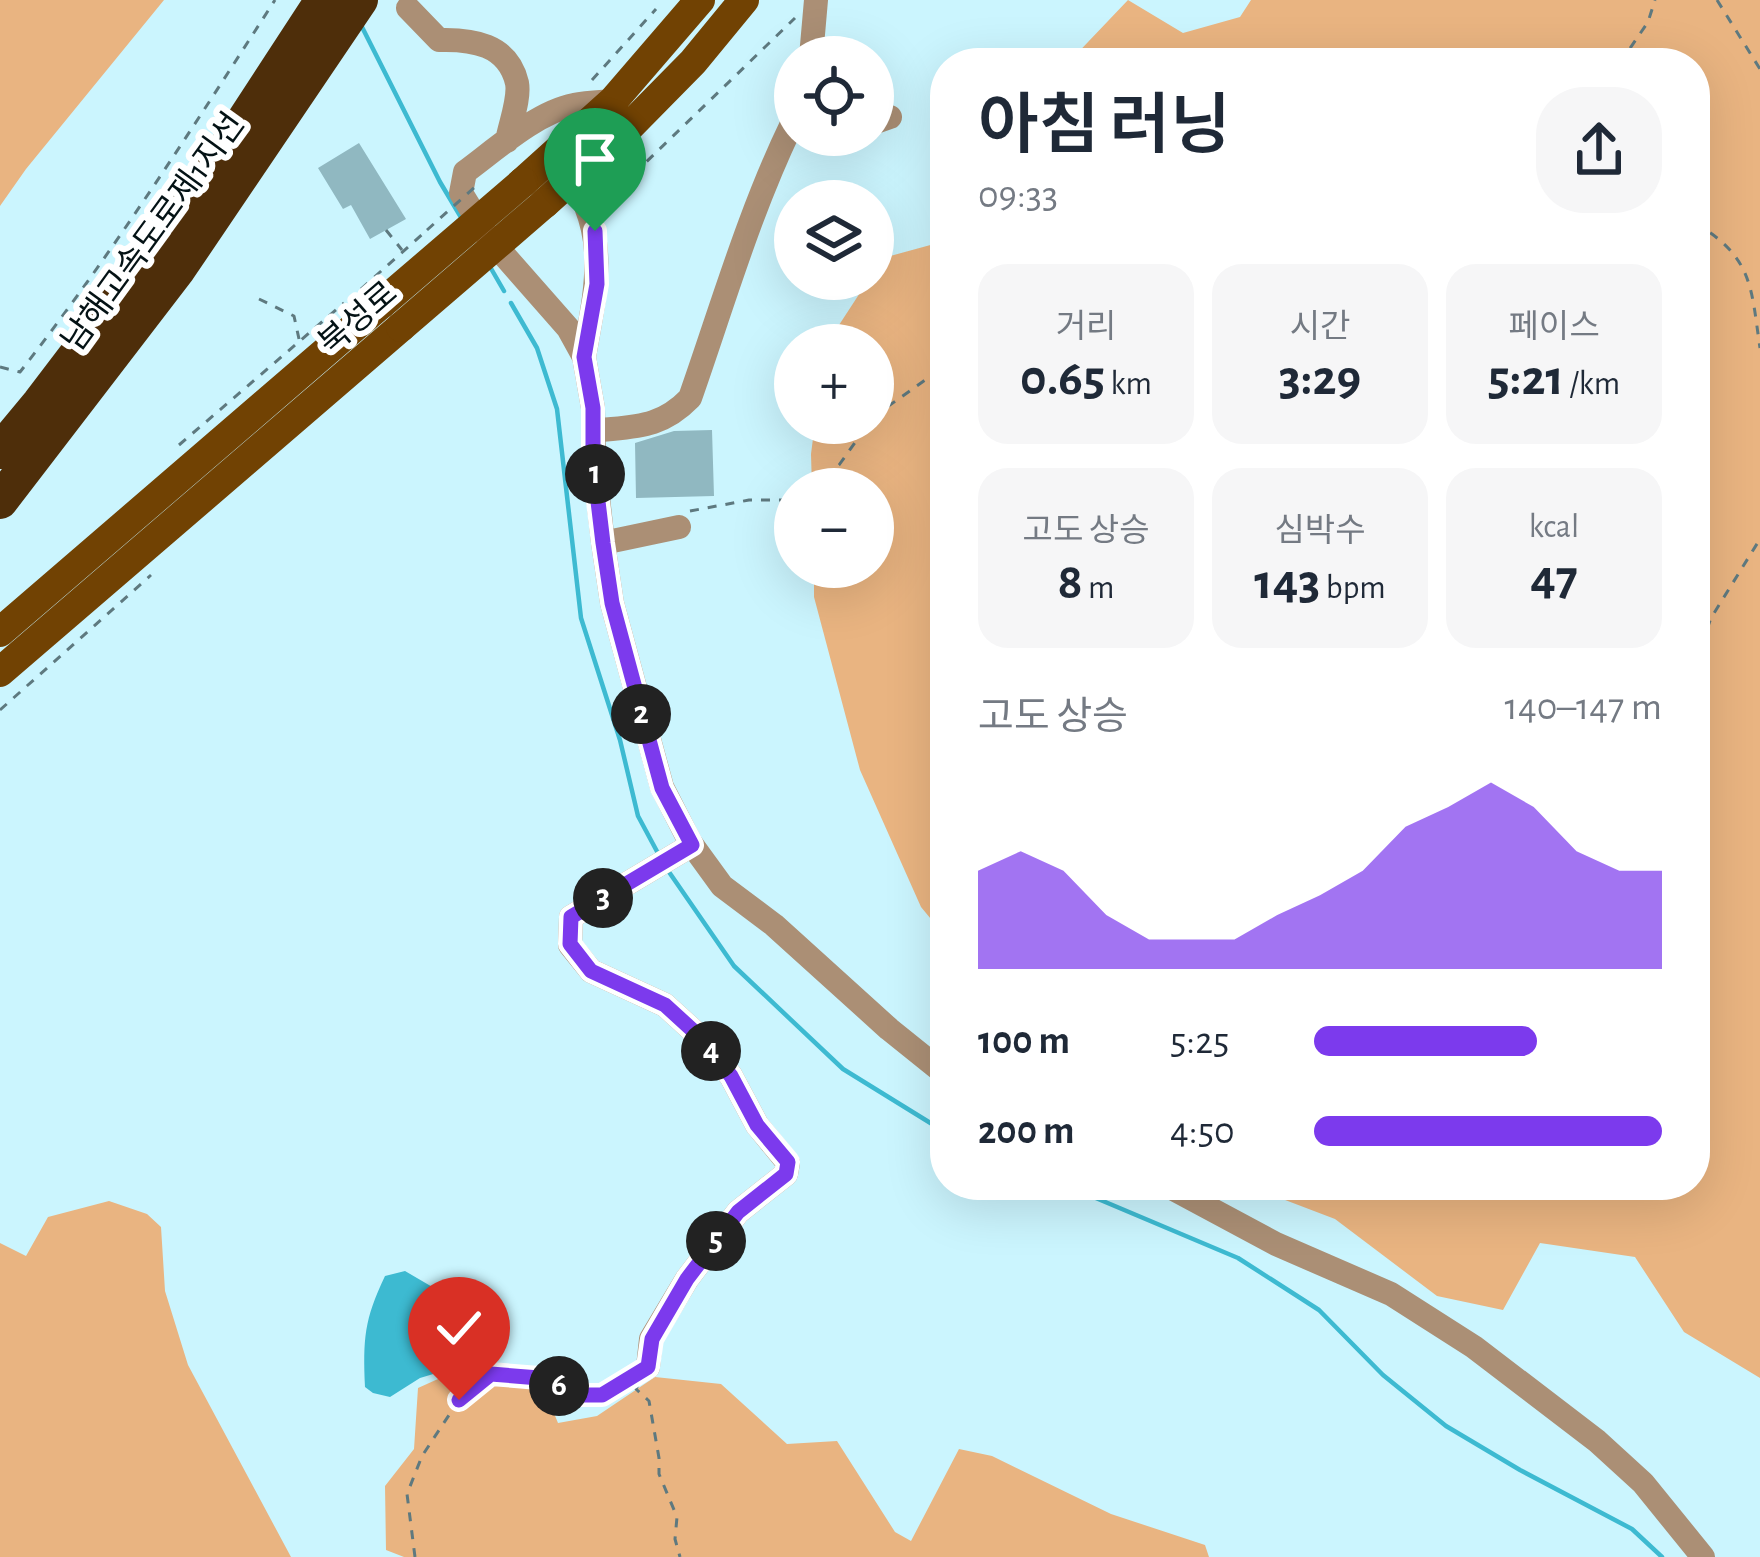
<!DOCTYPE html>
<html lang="ko">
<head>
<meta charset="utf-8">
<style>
	body { margin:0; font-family:"Alegreya Sans","Noto Sans KR",sans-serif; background:#f6f6f7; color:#1f2937; height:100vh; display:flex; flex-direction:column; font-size:45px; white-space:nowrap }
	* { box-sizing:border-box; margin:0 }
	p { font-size:39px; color:#747a83 }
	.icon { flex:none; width:66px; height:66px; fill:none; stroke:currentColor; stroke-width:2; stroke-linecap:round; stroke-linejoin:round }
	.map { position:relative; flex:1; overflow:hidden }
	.side { position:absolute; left:930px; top:48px; width:780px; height:1152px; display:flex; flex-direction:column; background:#fff; border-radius:48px; box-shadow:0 12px 48px #0002 }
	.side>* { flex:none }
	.tools { position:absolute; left:774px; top:36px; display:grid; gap:24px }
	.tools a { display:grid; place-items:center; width:120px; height:120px; border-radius:50%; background:#fff; box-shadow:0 12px 48px #0002; font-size:60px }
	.pin { position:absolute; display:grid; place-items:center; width:102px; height:102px; color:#fff; margin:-123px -51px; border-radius:50% 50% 50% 0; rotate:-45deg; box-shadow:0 0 12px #0007 }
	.pin .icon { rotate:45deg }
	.km { position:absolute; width:60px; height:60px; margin:-30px; border-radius:50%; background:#222; color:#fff; font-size:33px; line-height:60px; text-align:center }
	.round { display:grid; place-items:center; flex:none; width:126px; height:126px; border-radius:48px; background:#f6f6f7 }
	.headline { display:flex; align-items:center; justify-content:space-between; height:204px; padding:0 48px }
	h1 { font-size:66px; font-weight:600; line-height:90px }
	.stats { display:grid; grid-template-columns:repeat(3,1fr); gap:18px; height:204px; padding:12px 48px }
	.stats div { display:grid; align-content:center; border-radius:30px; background:#f6f6f7; text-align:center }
	.stats b { font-size:51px; font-weight:600 }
	.stats small { font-size:33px; font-weight:400 }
	.stats p { font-size:33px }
	.chart { height:336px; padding:24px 48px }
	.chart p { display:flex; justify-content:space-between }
	.chart svg { width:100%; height:216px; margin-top:12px; fill:#7c3aed; opacity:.7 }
	ul { padding:0 48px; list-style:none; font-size:39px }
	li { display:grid; grid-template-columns:192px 144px 1fr; align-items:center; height:90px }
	li i { height:30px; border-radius:15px; background:#7c3aed }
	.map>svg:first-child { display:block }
	.green { fill:#e9b481 }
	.water { fill:#3dbad1 }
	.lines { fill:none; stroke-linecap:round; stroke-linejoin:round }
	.stream { stroke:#3dbad1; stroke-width:4.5 }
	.building { fill:#90b8c1 }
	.path { stroke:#5e797f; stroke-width:3; stroke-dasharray:9 9; stroke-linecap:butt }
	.minor { stroke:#ab8f75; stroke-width:24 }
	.major { stroke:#714203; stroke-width:30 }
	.highway { stroke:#4e2e0a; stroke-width:36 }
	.path-bridge { stroke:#5e797f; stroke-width:3; stroke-dasharray:9 9; stroke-linecap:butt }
	.major-bridge { stroke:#714203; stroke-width:30 }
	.route-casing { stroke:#fff; stroke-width:24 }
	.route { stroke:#7c3aed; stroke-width:15 }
	.labels { text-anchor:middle; stroke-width:12; stroke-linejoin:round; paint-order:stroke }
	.street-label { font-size:33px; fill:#041215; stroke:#fff }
</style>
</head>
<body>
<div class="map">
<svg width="1760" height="1557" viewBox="0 0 1760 1557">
	<rect width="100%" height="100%" fill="#cbf5fe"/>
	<path class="green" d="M0,0h164l-138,169 -26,37z
		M1128,0l55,33 57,-16 11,-17h509v1378l-76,-46 -49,-75 -95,-14 -37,67 -66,-14 -102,-77 -89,-34h449v-1122h-627z
		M945,241v695l-24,-29 -61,-137 -46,-173v-30h59v-78h-61l-1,-35 4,-31h58v-78h-47l43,-66h4v-6l10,-15z
		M109,1201l38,13 14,13 4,64 23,74 103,192h-291v-314l26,13 22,-39z
		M520,1369l22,15 16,39 39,-7 58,-39 66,7 66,60 50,-3 58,91 16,9 48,-92 33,7 119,58 94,31 4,12h-805l-18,-7 -1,-64 29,-37 4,-61 40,-18z"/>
	<path class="water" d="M405,1271l94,55 -6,30 -73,22 -30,19 -17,-4 -8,-6c-2,-48 -1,-67 20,-111z"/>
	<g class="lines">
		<path class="stream" d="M362,27l78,155 22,37
			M489,265l15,26
			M511,303l26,45 20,61 24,209 39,122 18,76 22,41
			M669,872l65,94 109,103 102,63
			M1065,1185l173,73 81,52 64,65 63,51 74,44 112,59 30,28"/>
	</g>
	<path class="building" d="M359,143l47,76 -36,20 -19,-34 -8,4 -25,-41z
		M712,430l2,66 -78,2 -1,-55 39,-12z"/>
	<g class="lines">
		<path class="path" d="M1717,0l43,69
			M1620,63l28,-41 7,-22
			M592,80l64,-71
			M608,199l187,-181
			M1695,223c58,34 56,64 65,125
			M386,230l16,20
			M361,289l66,-59
			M259,299l35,17 5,23
			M0,367l20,5c93,-119 173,-245 255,-372
			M873,417l72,-51
			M179,445l165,-142
			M812,489l27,-24 30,-42
			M690,511l59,-11h46
			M1695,663l16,-45 49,-79
			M0,710l151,-135
			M638,1385l-2,4 13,12 10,57v16l18,43 -2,22 5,18
			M415,1557l-8,-63 15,-38 37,-56 32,-26c16,0 34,0 49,5 49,14 40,28 91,-2"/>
		<path class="minor" d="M408,8l31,32c33,-1 69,4 78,43 3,16 -7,41 -10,58
			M811,57l5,-57
			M873,123l17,-6
			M827,135l9,3 6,-3
			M562,165c49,63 35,119 22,192
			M593,431c41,-5 67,-2 97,-33 32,-91 59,-185 101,-272l4,-1
			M679,527l-76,16 9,60 50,184 28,55 32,44 52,39 115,104 56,45
			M603,543l-9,-83 -1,-52 -9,-51 -16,-29 -80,-91 -27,-44 4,-21c30,-22 72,-60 109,-67 13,-3 26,-3 39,-4
			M1166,1185l110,59 115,50 83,53 123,94 46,42 60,74
			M648,1367l3,-28 36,-60 51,-67 48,-38 2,-11 -31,-38 -26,-49 -31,-39 -35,-32 -74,-34 -21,-26 1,-28 121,-72"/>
		<path class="major" d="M523,182l90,-81 87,-101
			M545,203l82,-74 66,-67 51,-62
			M0,632l381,-328
			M0,672l401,-345"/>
		<path class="highway" d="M0,451l40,-48 140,-184 143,-219
			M0,501l178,-232 182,-269"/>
		<path class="path-bridge" d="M427,230l48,-43"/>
		<path class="major-bridge" d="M381,304l142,-122
			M401,327l144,-124"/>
	</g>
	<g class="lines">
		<defs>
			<path id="route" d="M459,1400l32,-26 48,4 40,17h23l46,-28 4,-28 35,-60 51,-67 48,-38 2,-12 -31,-37 -26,-49 -31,-39 -35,-32 -74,-34 -21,-27 1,-27 121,-72 -30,-57 -50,-185 -9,-60 -10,-83v-52l-9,-51 13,-73 -2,-53"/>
		</defs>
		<use href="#route" class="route-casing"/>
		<use href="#route" class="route"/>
	</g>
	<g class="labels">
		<g class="street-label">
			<text transform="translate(152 231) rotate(-54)" y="12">남해고속도로제1지선</text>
			<text transform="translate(357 317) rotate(-41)" y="12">북성로</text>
		</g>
	</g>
</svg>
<div class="tools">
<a><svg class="icon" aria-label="locate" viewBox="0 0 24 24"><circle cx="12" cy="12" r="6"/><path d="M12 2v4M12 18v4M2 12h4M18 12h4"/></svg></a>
<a><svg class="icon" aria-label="layers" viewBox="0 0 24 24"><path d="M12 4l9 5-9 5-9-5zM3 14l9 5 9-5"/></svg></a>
<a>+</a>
<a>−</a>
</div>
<div class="pin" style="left:595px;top:231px;background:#1e9e55"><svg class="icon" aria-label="arrive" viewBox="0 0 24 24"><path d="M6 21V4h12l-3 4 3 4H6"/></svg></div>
<div class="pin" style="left:459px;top:1400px;background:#d93025"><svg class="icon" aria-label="check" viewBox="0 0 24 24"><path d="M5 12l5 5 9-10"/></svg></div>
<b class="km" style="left:595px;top:474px">1</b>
<b class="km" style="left:641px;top:714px">2</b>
<b class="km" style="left:603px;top:898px">3</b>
<b class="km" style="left:711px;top:1051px">4</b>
<b class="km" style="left:716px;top:1241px">5</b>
<b class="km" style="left:559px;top:1386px">6</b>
<section class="side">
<div class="headline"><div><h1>아침 러닝</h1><p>09:33</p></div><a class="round"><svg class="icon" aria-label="share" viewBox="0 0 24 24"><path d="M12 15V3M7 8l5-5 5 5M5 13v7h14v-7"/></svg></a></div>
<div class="stats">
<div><p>거리</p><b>0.65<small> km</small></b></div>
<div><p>시간</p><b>3:29</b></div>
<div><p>페이스</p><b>5:21<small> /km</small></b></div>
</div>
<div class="stats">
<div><p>고도 상승</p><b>8<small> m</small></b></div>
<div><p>심박수</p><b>143<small> bpm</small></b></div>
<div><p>kcal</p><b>47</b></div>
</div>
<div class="chart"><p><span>고도 상승</span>140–147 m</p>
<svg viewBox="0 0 160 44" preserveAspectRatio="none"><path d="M0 44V24L10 20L20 24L30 33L40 38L50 38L60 38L70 33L80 29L90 24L100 15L110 11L120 6L130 11L140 20L150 24L160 24V44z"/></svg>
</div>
<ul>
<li><b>100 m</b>5:25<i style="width:64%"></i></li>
<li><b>200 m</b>4:50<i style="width:100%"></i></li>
</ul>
</section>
</div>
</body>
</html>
